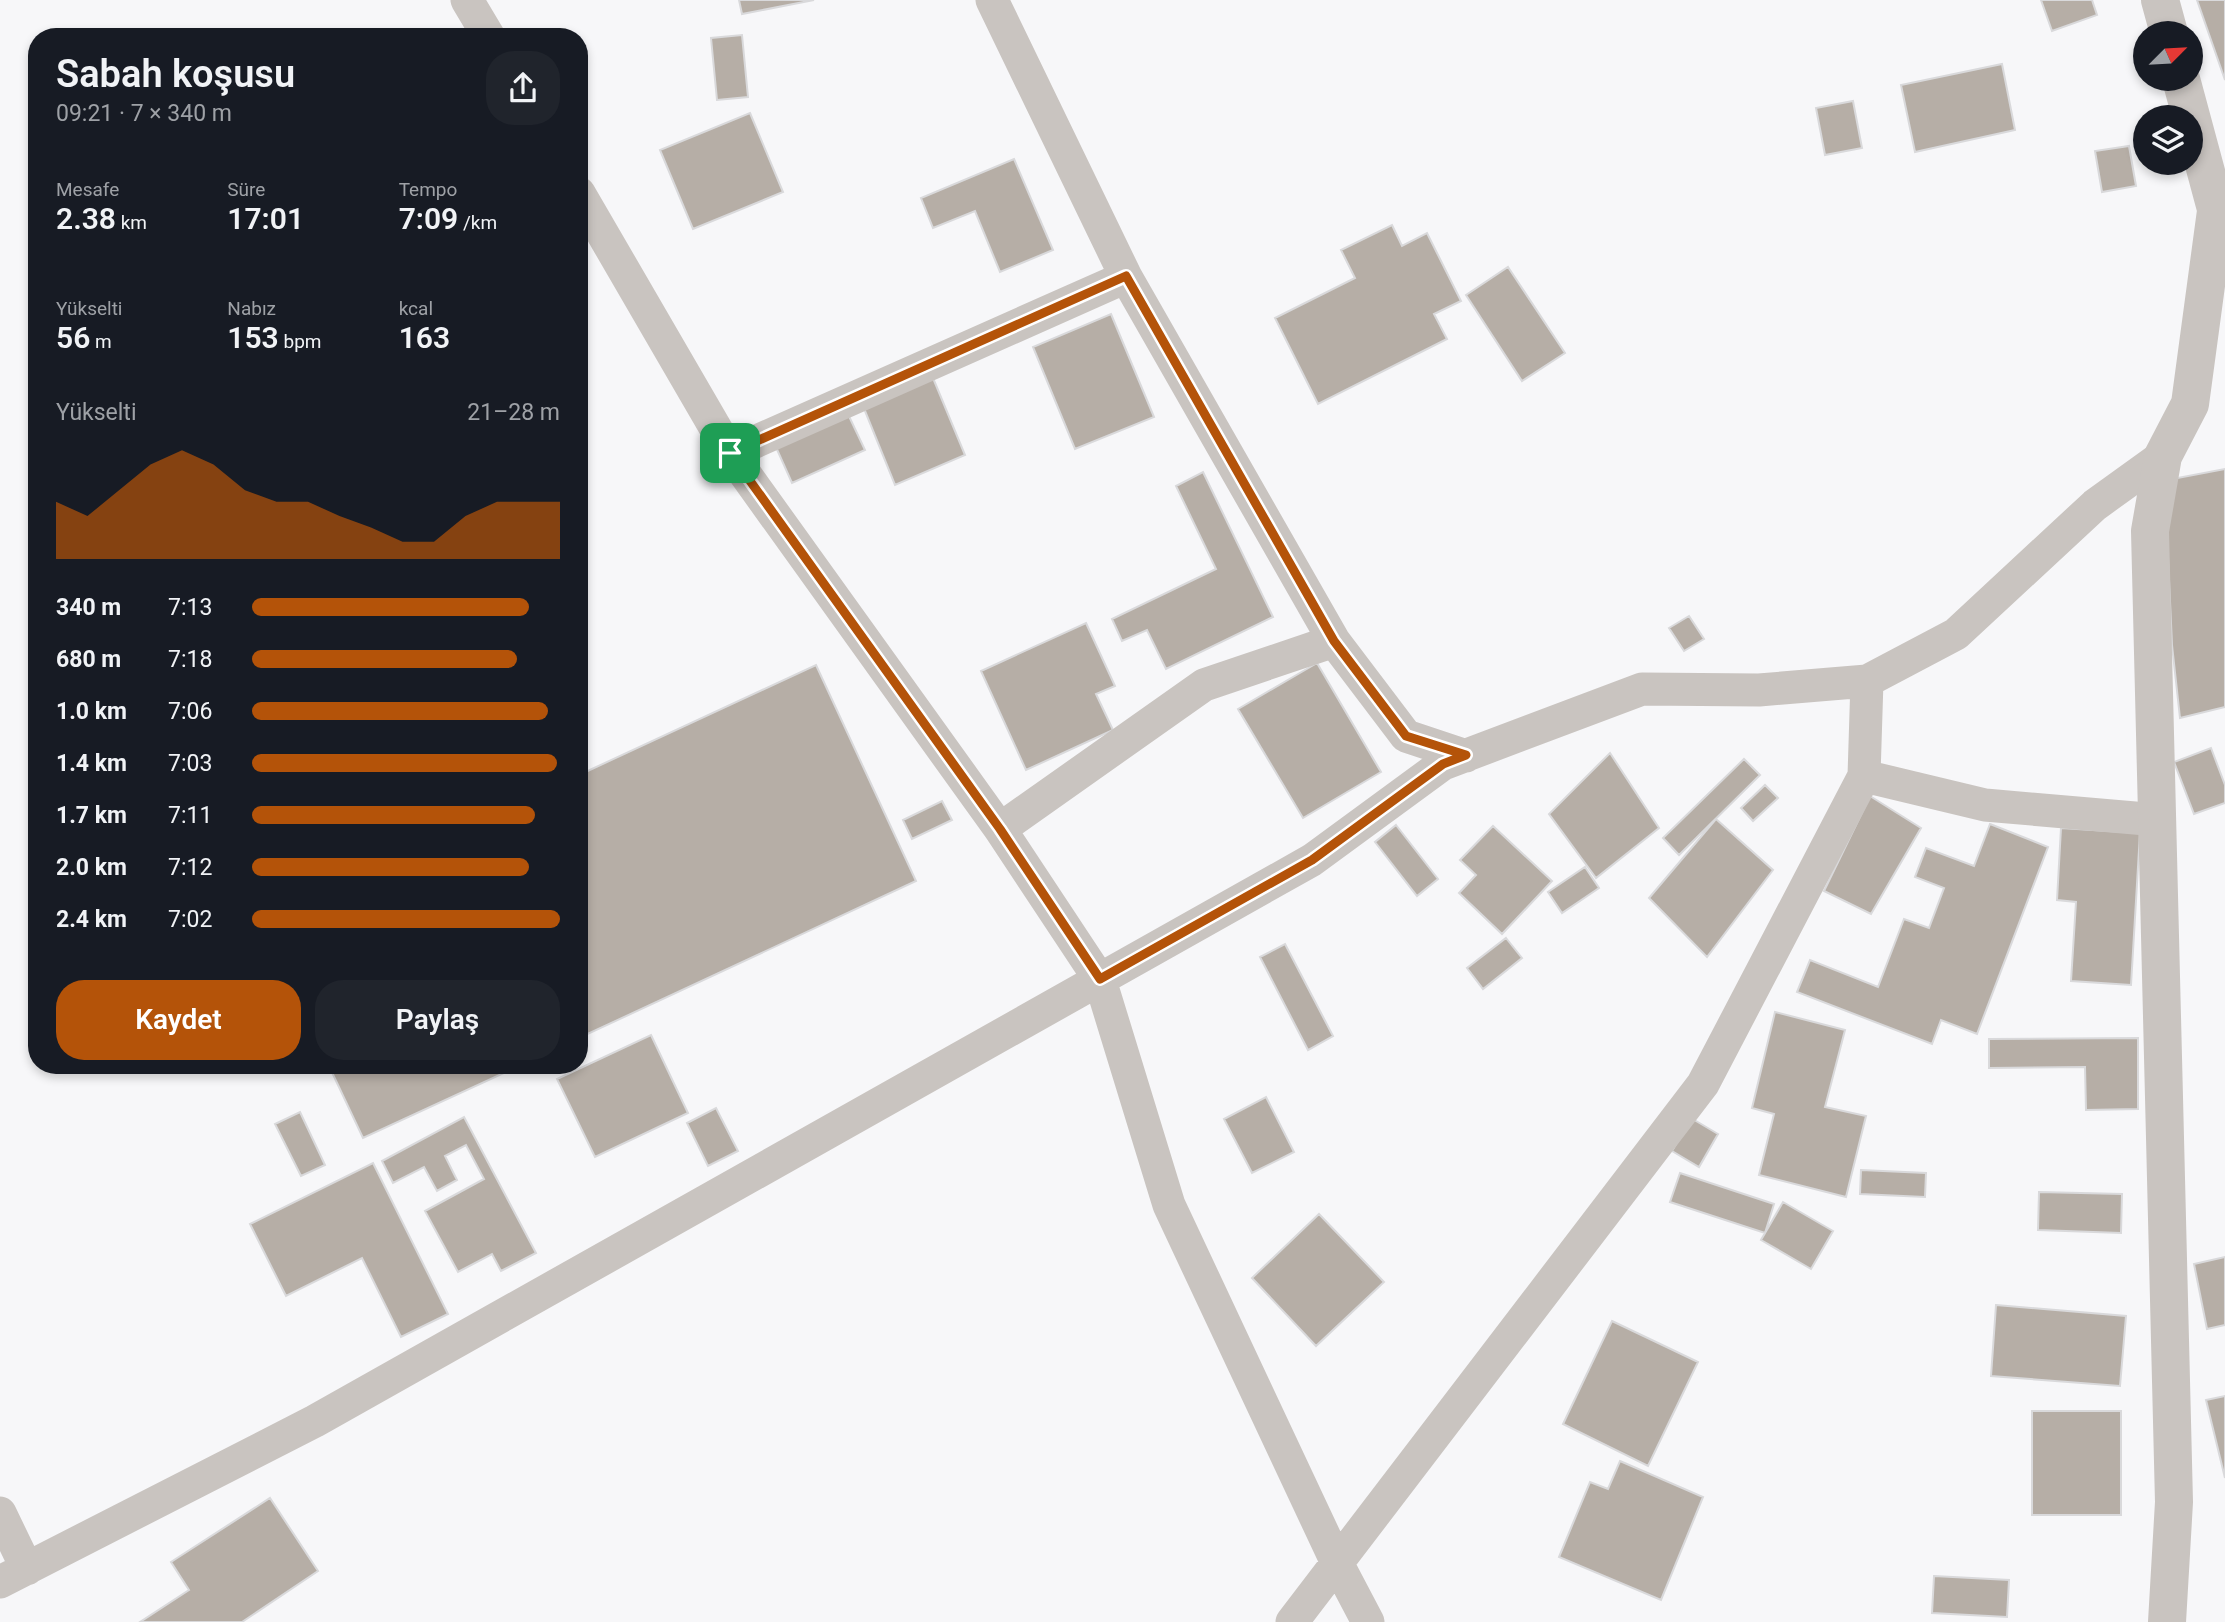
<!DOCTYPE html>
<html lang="tr">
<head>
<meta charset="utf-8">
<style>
	body { margin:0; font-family:Roboto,sans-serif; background:#20242c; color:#f1f3f6; height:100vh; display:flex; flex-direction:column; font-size:26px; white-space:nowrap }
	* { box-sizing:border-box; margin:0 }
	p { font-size:23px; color:#9ea1a6 }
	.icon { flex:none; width:38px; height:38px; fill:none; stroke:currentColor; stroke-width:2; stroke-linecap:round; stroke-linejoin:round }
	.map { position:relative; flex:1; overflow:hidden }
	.side { position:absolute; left:28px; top:28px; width:560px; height:1046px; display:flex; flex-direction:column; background:#171b24; border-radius:28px; box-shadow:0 4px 10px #0003 }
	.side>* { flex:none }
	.needle { width:46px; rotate:66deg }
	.buttons { position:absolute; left:2133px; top:21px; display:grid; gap:14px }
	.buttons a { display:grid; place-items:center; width:70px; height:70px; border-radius:50%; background:#171b24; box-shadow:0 4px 10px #0003; font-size:35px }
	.pin { position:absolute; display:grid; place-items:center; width:60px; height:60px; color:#fff; margin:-30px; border-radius:14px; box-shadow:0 4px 10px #0006 }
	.round { display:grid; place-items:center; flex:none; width:74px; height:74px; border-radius:28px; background:#20242c }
	.summary { display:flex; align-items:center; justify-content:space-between; height:119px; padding:0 28px }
	h1 { font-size:38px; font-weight:600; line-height:52px }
	.stats { display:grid; grid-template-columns:repeat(3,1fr); gap:10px; height:119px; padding:7px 28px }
	.stats div { display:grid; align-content:center }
	.stats b { font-size:30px; font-weight:600 }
	.stats small { font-size:19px; font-weight:400 }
	.stats p { font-size:19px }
	.chart { height:196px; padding:14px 28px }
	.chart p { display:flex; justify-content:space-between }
	.chart svg { width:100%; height:126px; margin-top:7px; fill:#b45309; opacity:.7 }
	.button { display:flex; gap:14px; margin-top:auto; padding:14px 28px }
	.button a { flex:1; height:80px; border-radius:28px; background:#b45309; color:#fff; font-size:28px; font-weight:600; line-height:80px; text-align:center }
	.button a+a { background:#20242c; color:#f1f3f6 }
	ul { padding:0 28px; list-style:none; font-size:23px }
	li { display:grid; grid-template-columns:112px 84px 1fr; align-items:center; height:52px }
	li i { height:18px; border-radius:9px; background:#b45309 }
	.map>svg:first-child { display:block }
	.building { fill:#b6aea6; stroke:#d9d9db; stroke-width:2 }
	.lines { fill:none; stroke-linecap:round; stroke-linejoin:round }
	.minor { stroke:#c9c4c0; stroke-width:33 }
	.tertiary { stroke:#c9c4c0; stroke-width:38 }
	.route-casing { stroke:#fff; stroke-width:14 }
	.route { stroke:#b45309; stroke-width:9 }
</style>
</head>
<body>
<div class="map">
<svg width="2225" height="1622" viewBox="0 0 2225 1622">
	<rect width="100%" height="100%" fill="#f7f7f9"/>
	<path class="building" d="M739,0h75l-72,14z
		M2041,0h51l5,15 -45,16z
		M2197,0h28v80z
		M742,35l6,62 -31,3 -6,-62z
		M2002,64l13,66 -100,22 -14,-67z
		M1853,101l9,47 -37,7 -9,-47z
		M750,113l33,79 -90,37 -33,-79z
		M2129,146l7,40 -34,6 -7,-41z
		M1014,159l39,91 -53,22 -25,-61 -42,17 -12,-30z
		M1392,225l10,21 25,-13 34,68 -27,13 13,25 -129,65 -43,-86 80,-40 -14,-28z
		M1508,267l57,86 -43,28 -56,-86z
		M1111,314l43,103 -79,32 -42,-102z
		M933,378l32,77 -70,30 -32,-79z
		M847,412l18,38 -73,33 -17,-38z
		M2225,469v238l-45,11 -8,-73 -5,-109 5,-57z
		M1203,472l70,145 -107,52 -19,-39 -25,11 -10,-22 104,-50 -40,-83z
		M1689,616l15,23 -20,12 -15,-23z
		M1086,623l29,63 -19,8 17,36 -87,40 -45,-99z
		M1317,663l64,109 -78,46 -65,-109z
		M816,665l100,216 -337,157v-263z
		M2211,748l14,37v18l-31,11 -20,-52z
		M1610,753l49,75 -63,50 -47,-64z
		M1744,759l16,16 -81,80 -16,-17z
		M1765,785l13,13 -25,23 -12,-13z
		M1870,796l51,32 -50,86 -47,-23z
		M942,801l10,19 -40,19 -9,-19z
		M1716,819l57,51 -66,87 -58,-59z
		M1990,824l58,23 -71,187 -36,-14 -9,24 -135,-52 13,-32 68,27 26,-68 25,9 15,-40 -29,-11 11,-29 48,18z
		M1396,825l42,54 -21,17 -42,-54z
		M1493,826l59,55 -50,53 -43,-41 17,-18 -16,-15z
		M2061,828l79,5 -9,152 -60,-4 5,-79 -19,-2z
		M1585,867l14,21 -37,25 -14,-21z
		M1506,938l16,20 -39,31 -16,-21z
		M1285,944l48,92 -25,14 -48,-93z
		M1775,1012l70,18 -20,77 41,9 -20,81 -87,-22 15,-61 -22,-6z
		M651,1035l37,78 -93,44 -38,-78z
		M2138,1038v71l-52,1 -1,-43 -96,1v-29z
		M329,1066h190l-156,72z
		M1266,1097l28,55 -42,21 -28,-54z
		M716,1108l22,43 -30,15 -21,-43z
		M300,1112l25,53 -24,11 -26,-52z
		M464,1117l72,136 -35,18 -9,-17 -34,18 -33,-61 59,-32 -18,-34 -21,11 12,24 -20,11 -13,-24 -31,16 -11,-22z
		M1691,1118l27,16 -19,33 -27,-16z
		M373,1163l75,151 -47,23 -39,-79 -76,38 -36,-72z
		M1861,1170l65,3 -1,24 -65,-3z
		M1680,1173l94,31 -9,29 -95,-31z
		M2039,1192l83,2 -1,39 -83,-3z
		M1783,1202l50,29 -22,38 -50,-29z
		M1319,1214l65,68 -68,64 -64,-68z
		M2225,1257v68l-18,4 -13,-65z
		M1996,1305l130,11 -6,70 -129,-10z
		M1612,1321l86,41 -50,104 -85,-42z
		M2225,1396v82l-19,-78z
		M2032,1411h89v104h-89z
		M1620,1461l83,36 -42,103 -102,-43 31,-75 18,7z
		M270,1498l48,73 -76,51h-102l49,-32 -18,-28z
		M1934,1576l75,4 -2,37 -75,-4z"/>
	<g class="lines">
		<path class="minor" d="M467,0l22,37
			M992,0l134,277 208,364 72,95 60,20
			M579,193l151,260 270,376 100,151 69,225 168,358 31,59
			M730,453l396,-176
			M1864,776l121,29 173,15
			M1000,829l204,-144 130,-44
			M0,1513l27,56
			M0,1582l315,-161 997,-561 131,-96 199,-75 117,1 108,-9 89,-47 139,-129 68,-49
			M1292,1622l411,-538 161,-308 3,-95"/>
		<path class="tertiary" d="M2160,0l9,33
			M2181,79l42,156
			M2167,1622l7,-120 -24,-971 13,-75 27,-52 26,-193"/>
	</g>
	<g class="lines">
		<defs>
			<path id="route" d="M1126,276l208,365 72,95 60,19 -23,9 -131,96 -212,119 -100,-150 -270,-376z"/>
		</defs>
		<use href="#route" class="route-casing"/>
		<use href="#route" class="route"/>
	</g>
</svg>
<div class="buttons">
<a><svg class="needle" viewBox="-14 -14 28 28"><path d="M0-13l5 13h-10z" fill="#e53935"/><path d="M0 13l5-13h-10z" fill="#9ea1a6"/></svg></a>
<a><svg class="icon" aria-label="layers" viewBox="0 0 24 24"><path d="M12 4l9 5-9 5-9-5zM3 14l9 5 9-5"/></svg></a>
</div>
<div class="pin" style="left:730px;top:453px;background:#1e9e55"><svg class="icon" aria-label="arrive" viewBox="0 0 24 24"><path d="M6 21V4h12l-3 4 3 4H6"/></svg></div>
<section class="side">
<div class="summary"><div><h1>Sabah koşusu</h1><p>09:21 · 7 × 340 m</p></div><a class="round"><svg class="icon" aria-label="share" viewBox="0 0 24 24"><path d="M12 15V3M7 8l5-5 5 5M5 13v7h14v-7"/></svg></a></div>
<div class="stats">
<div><p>Mesafe</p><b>2.38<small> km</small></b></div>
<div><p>Süre</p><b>17:01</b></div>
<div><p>Tempo</p><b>7:09<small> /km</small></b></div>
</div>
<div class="stats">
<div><p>Yükselti</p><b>56<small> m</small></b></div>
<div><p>Nabız</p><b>153<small> bpm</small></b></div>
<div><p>kcal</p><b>163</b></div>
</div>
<div class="chart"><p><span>Yükselti</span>21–28 m</p>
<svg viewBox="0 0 160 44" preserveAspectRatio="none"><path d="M0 44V24L10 29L20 20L30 11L40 6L50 11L60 20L70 24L80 24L90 29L100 33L110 38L120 38L130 29L140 24L150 24L160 24V44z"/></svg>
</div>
<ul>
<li><b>340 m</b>7:13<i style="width:90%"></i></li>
<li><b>680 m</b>7:18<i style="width:86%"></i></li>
<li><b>1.0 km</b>7:06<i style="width:96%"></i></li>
<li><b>1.4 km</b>7:03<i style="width:99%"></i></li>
<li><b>1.7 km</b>7:11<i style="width:92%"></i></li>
<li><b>2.0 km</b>7:12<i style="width:90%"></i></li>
<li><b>2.4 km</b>7:02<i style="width:100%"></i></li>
</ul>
<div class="button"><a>Kaydet</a><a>Paylaş</a></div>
</section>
</div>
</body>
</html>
